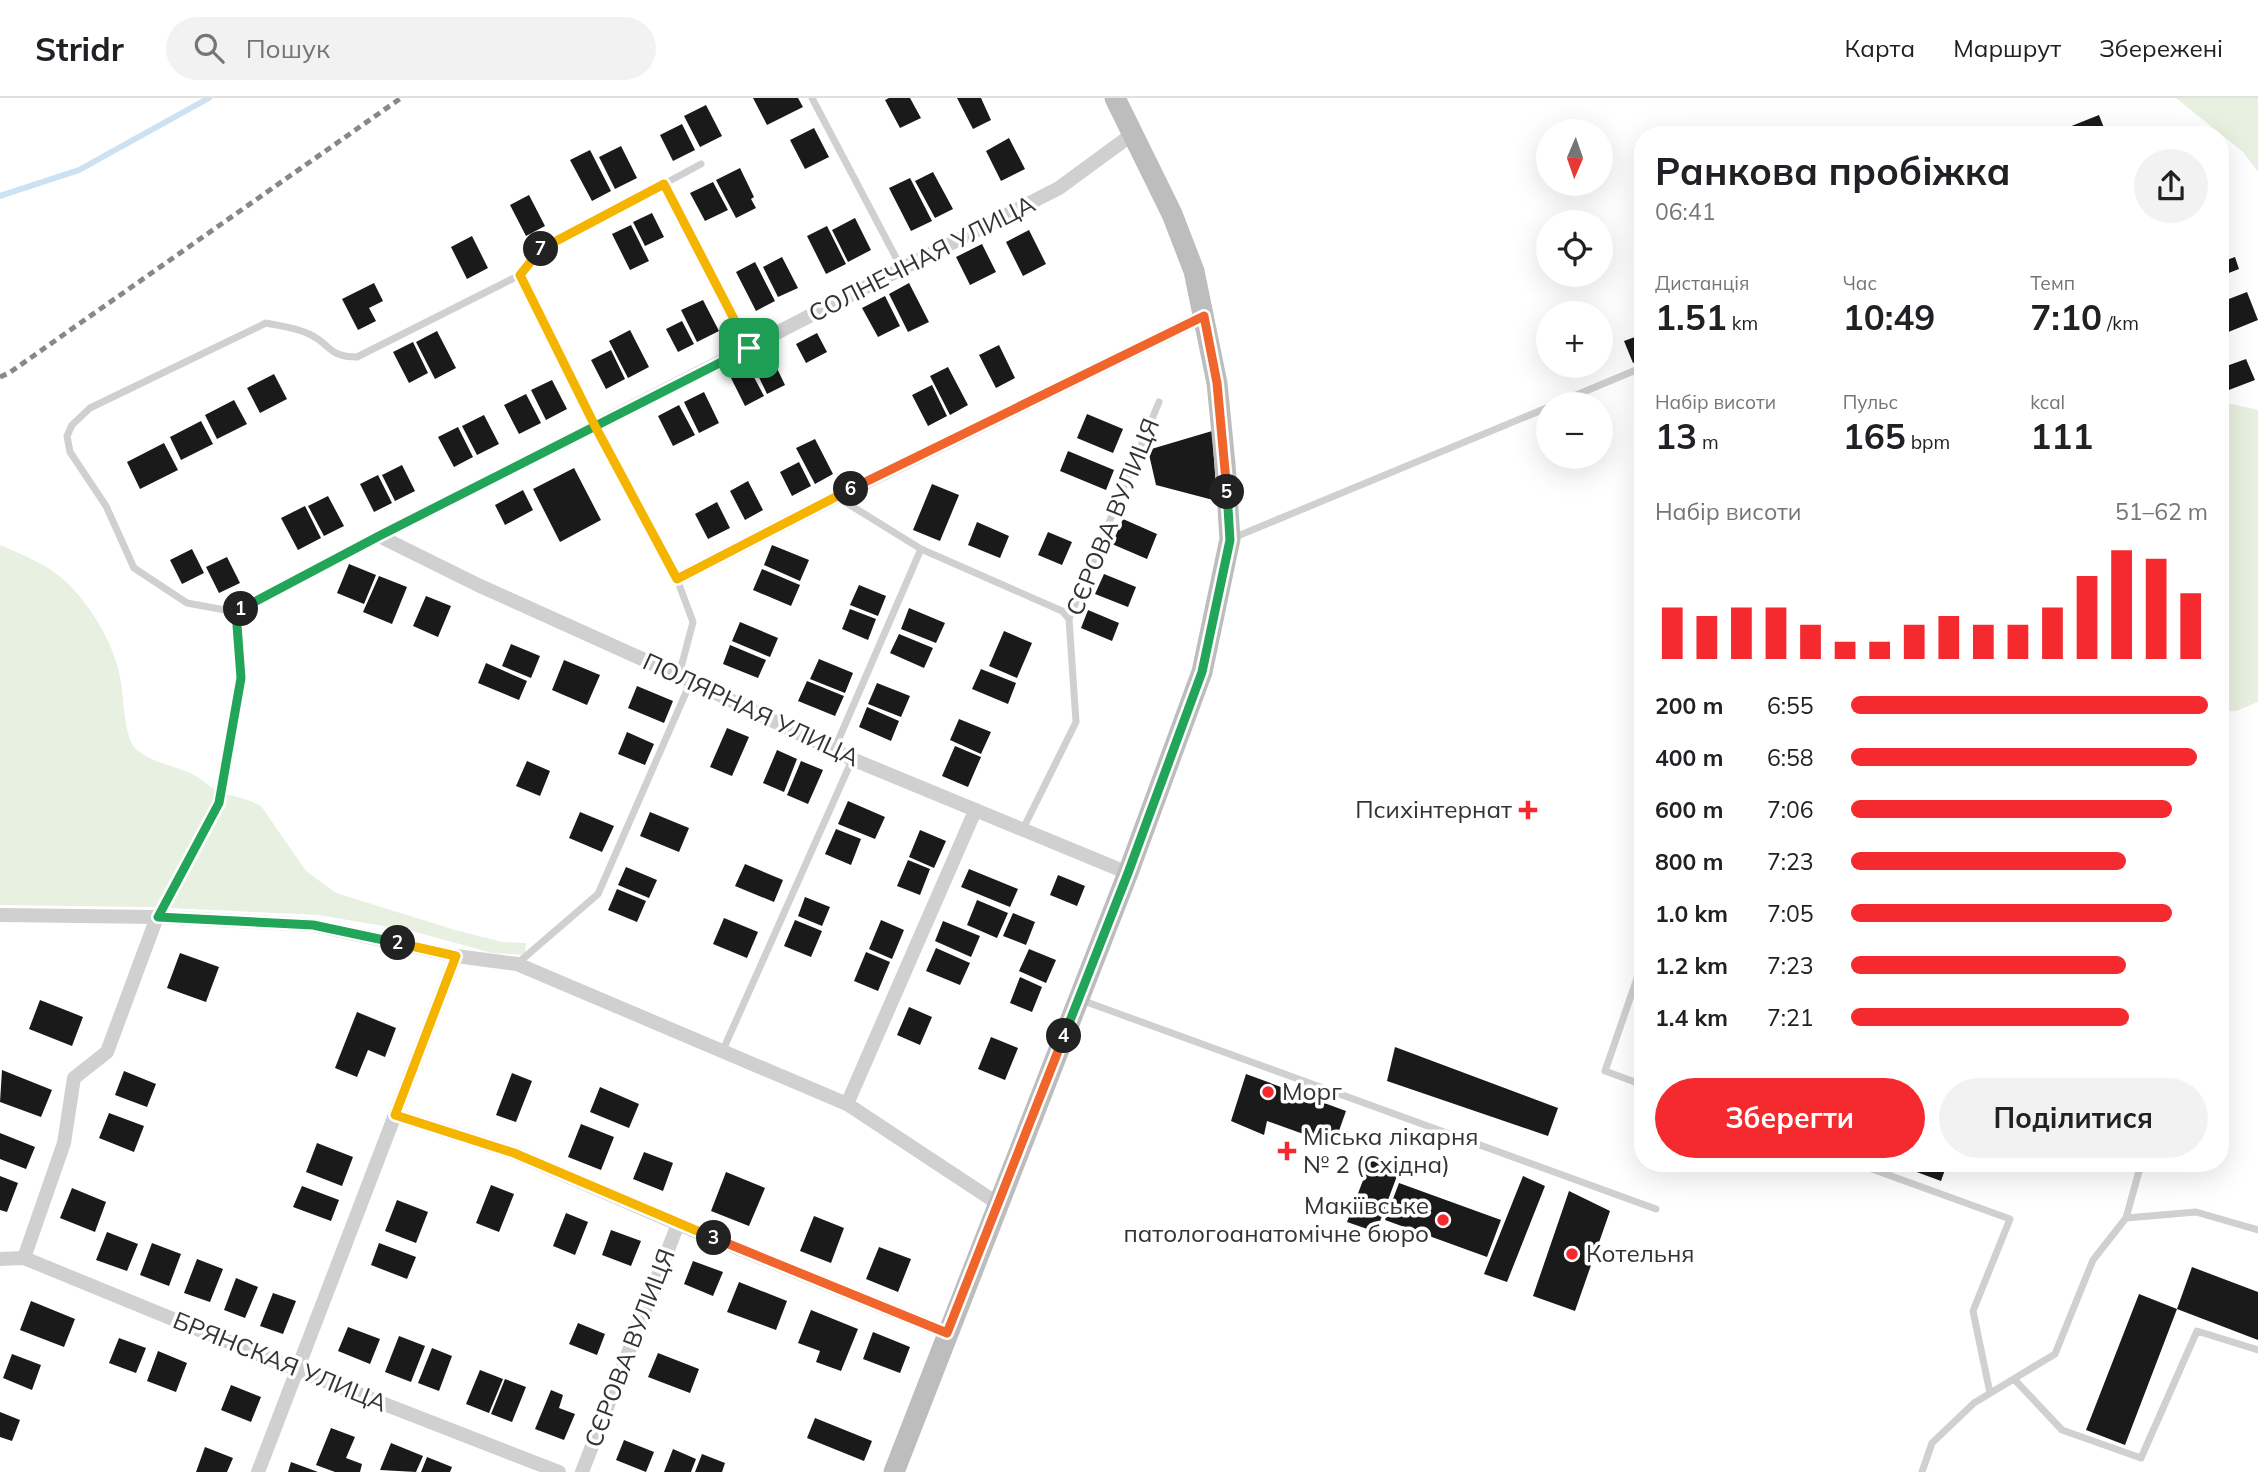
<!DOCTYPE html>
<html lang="uk">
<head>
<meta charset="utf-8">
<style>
	body { margin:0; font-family:Mulish,sans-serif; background:#f2f2f2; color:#202124; height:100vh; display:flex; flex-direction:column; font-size:26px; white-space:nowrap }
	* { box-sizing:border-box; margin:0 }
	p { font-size:23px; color:#757577 }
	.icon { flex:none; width:38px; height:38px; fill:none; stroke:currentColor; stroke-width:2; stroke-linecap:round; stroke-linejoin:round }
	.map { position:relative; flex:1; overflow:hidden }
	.details { position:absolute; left:1634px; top:28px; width:595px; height:1046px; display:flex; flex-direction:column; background:#fff; border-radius:28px; box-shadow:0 7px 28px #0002 }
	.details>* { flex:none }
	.needle { width:46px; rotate:182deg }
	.tools { position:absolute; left:1536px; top:21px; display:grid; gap:14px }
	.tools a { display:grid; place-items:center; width:77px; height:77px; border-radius:50%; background:#fff; box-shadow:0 7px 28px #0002; font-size:35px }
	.pin { position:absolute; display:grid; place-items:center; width:60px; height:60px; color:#fff; margin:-30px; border-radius:14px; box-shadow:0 4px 10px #0006 }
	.km { position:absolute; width:35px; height:35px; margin:-18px; border-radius:50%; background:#222; color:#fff; font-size:19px; line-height:35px; text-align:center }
	.round { display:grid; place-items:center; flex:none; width:74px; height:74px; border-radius:37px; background:#f2f2f2 }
	.headline { display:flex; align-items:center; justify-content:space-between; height:119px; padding:0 21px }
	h1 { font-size:38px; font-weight:700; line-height:52px }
	.stats { display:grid; grid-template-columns:repeat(3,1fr); gap:10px; height:119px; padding:7px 21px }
	.stats div { display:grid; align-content:center }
	.stats b { font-size:35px; font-weight:700 }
	.stats small { font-size:19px; font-weight:400 }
	.stats p { font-size:19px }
	.chart { height:196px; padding:14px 21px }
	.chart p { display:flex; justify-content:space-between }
	.chart svg { width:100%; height:126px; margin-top:7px; stroke:#f52a2f; stroke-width:6 }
	.action { display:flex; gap:14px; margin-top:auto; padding:14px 21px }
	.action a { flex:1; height:80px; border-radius:42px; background:#f52a2f; color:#fff; font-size:28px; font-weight:700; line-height:80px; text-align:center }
	.action a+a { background:#f2f2f2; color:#202124 }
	ul { padding:0 21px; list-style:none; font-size:23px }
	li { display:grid; grid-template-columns:112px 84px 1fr; align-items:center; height:52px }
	li i { height:18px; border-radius:9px; background:#f52a2f }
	header { display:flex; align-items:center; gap:42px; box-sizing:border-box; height:98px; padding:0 35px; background:#fff; border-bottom:2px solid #e0e0e0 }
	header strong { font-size:33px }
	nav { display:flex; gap:38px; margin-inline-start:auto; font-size:24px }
	.search { width:490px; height:63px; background:#f2f2f2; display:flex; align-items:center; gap:18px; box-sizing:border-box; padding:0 24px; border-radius:38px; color:#757577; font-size:26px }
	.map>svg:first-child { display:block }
	.green { fill:#e8f0e1 }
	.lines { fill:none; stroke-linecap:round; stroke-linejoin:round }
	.stream { stroke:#cce1f1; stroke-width:6 }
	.building { fill:#1a1a1a }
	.lane { stroke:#d0d0d0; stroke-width:7 }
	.street { stroke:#d0d0d0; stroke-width:14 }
	.secondary { stroke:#bdbdbd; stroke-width:21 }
	.rail { stroke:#888; stroke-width:5; stroke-dasharray:7 5; stroke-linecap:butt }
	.split-1-casing { stroke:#fff; stroke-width:14 }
	.split-2-casing { stroke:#fff; stroke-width:14 }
	.split-3-casing { stroke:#fff; stroke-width:14 }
	.split-4-casing { stroke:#fff; stroke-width:14 }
	.split-5-casing { stroke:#fff; stroke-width:14 }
	.split-6-casing { stroke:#fff; stroke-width:14 }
	.split-7-casing { stroke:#fff; stroke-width:14 }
	.split-8-casing { stroke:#fff; stroke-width:14 }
	.split-1 { stroke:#22a559; stroke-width:9 }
	.split-2 { stroke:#22a559; stroke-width:9 }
	.split-3 { stroke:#f5b400; stroke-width:9 }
	.split-4 { stroke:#f0652b; stroke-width:9 }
	.split-5 { stroke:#22a559; stroke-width:9 }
	.split-6 { stroke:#f0652b; stroke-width:9 }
	.split-7 { stroke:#f5b400; stroke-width:9 }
	.split-8 { stroke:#f5b400; stroke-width:9 }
	.poi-dot { fill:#f52a2f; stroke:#fff; stroke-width:2.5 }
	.labels { text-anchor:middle; stroke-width:7; stroke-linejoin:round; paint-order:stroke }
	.street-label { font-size:24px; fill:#333; stroke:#fff }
	.poi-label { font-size:24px; fill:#333; stroke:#fff; text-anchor:start }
</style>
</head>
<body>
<header>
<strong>Stridr</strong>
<div class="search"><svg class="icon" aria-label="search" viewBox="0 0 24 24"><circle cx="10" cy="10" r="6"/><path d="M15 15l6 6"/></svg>Пошук</div>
<nav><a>Карта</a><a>Маршрут</a><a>Збережені</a></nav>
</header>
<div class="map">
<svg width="2258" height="1374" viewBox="0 0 2258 1374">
	<rect width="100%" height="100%" fill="#fff"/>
	<path class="green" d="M2176,0h82v74l-15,-20z
		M2221,306h11l26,6v292l-22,9 -15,1z
		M0,447c23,10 47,19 65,36 27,25 51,66 56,102 3,16 3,55 15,66 17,15 39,16 58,26 8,3 14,12 22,15 15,7 30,7 45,16l45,65 30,22 119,37 47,12 24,1 -1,12 -33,-2 -80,-22 -93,-16 -170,-8 -149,-2z"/>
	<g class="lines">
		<path class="stream" d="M0,98l79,-26 130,-72"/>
	</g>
	<path class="building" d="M753,0h45l5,9 -36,18z
		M889,0h21l11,20 -21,10 -15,-28z
		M957,0h24l10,22 -18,9z
		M706,7l16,31 -22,11 -16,-31z
		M2099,17l7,18 -57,2z
		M682,26l13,26 -22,11 -13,-26z
		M814,30l15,29 -24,12 -15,-29z
		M1009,40l16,31 -24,12 -15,-30z
		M621,48l16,32 -22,11 -16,-32z
		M590,52l21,41 -19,10 -22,-41z
		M740,70l14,29 -3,2 5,9 -20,10 -20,-38z
		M933,74l20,37 -18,9 -20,-37z
		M910,80l22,43 -21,10 -22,-43z
		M713,84l15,28 -23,11 -15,-28z
		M529,97l16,31 -19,10 -16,-31z
		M652,115l12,24 -19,9 -12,-24z
		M855,120l16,32 -23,12 -16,-32z
		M631,127l18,36 -19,9 -18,-36z
		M827,128l19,38 -20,10 -19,-38z
		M1029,132l17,34 -23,12 -17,-34z
		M472,138l16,32 -21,11 -16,-32z
		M982,146l14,28 -26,13 -14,-28z
		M782,159l16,31 -20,9 -15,-30z
		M2235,159l4,12 -18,7v-14z
		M755,164l20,39 -19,10 -20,-39z
		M374,185l9,18 -14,7 7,13 -18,9 -16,-31z
		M909,185l20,39 -21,10 -19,-38z
		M2247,194l11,28 -37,15v-33z
		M885,198l15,30 -22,11 -16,-29z
		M703,202l16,31 -22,11 -16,-32z
		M682,223l12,23 -16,8 -12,-23z
		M630,232l19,37 -21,11 -19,-37z
		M437,233l19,37 -21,11 -19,-37z
		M817,235l10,19 -21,11 -10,-19z
		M1643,236v25l-10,4 -9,-22z
		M413,244l15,31 -19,10 -16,-31z
		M999,247l16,33 -19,10 -17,-33z
		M611,252l14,29 -19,10 -15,-29z
		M772,260l13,27 -18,9 -13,-27z
		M2246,261l9,21 -34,13v-25z
		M948,269l20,38 -18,10 -20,-39z
		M749,270l15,28 -19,10 -14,-28z
		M274,276l13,25 -27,14 -13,-25z
		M552,282l15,29 -21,11 -15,-30z
		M932,287l15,31 -19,10 -16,-31z
		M704,294l15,31 -20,10 -15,-31z
		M526,296l15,29 -22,11 -15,-29z
		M234,302l13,24 -30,15 -12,-24z
		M679,307l16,30 -22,11 -15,-30z
		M1087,316l36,15 -10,24 -36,-15z
		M484,317l15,29 -22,11 -15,-29z
		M201,323l12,23 -32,16 -11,-23z
		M458,329l15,30 -19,10 -16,-30z
		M1212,333l5,70 -61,-16 -8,-35z
		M815,341l18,35 -18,10 -19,-36z
		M164,345l14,27 -38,19 -13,-27z
		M1068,353l46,19 -8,20 -46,-19z
		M799,364l12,24 -19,10 -12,-24z
		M402,367l13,26 -20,10 -13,-26z
		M574,370l27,52 -41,22 -27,-53z
		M378,377l14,28 -18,9 -14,-28z
		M748,383l15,29 -18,10 -15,-29z
		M932,386l27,11 -19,46 -27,-11z
		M523,392l10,20 -28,15 -10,-20z
		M328,398l16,30 -20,10 -16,-30z
		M717,404l13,26 -22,11 -13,-25z
		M305,408l16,32 -23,12 -17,-32z
		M1123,421l34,15 -10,25 -35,-15z
		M977,424l32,14 -9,22 -32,-13z
		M1048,434l24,10 -10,23 -24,-10z
		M772,447l37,15 -9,21 -36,-16z
		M192,451l12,24 -22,11 -12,-24z
		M227,459l13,26 -21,10 -13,-26z
		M349,466l27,11 -12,29 -27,-11z
		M762,471l38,16 -9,21 -38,-16z
		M1104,476l32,13 -8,20 -33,-13z
		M379,478l28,11 -15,37 -29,-12z
		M859,487l27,11 -8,20 -28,-11z
		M426,498l25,10 -13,31 -25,-11z
		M909,510l36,15 -9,20 -35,-14z
		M850,511l26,10 -8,21 -26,-11z
		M1088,512l31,13 -7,18 -31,-13z
		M740,524l38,16 -8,19 -38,-16z
		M1004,533l28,12 -15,35 -28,-12z
		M899,536l34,14 -9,20 -34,-15z
		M511,546l29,12 -9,22 -29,-12z
		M730,547l36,15 -8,18 -35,-14z
		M819,561l34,14 -8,20 -35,-14z
		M564,562l36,15 -13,30 -35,-15z
		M486,565l41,18 -8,19 -41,-17z
		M981,571l35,14 -8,21 -36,-15z
		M807,583l37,15 -9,20 -37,-15z
		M877,585l33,13 -9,21 -33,-13z
		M637,588l36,15 -9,22 -36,-15z
		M867,609l32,14 -8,20 -32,-14z
		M959,621l32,13 -10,22 -31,-14z
		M727,630l22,9 -17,39 -22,-9z
		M627,634l27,12 -9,21 -27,-11z
		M955,648l26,11 -13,30 -26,-11z
		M777,652l20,9 -13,33 -21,-9z
		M527,663l23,10 -10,25 -24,-10z
		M801,663l22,9 -15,34 -21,-9z
		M848,703l37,16 -10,22 -37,-15z
		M580,714l34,14 -12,26 -33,-14z
		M650,714l39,16 -10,24 -39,-16z
		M836,731l25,10 -10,26 -26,-11z
		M920,732l26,11 -12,27 -25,-11z
		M908,762l22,9 -10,26 -23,-9z
		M745,766l38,16 -9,22 -39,-16z
		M626,769l31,13 -8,18 -31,-13z
		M969,771l49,20 -8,18 -49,-20z
		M1058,777l27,11 -8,20 -27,-11z
		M617,791l29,12 -9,21 -29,-12z
		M805,799l25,10 -8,19 -24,-10z
		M977,802l31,13 -11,25 -30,-13z
		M1013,815l22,9 -9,23 -23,-9z
		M724,820l34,14 -11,26 -34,-14z
		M795,822l27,11 -11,26 -27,-11z
		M881,822l23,10 -12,29 -23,-10z
		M943,823l37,15 -9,21 -36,-16z
		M936,850l34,15 -10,22 -34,-14z
		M1029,851l27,11 -10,23 -27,-12z
		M866,854l24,10 -12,29 -24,-10z
		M180,855l39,14 -13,35 -39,-14z
		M1020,879l22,10 -10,25 -22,-9z
		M40,902l43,17 -11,29 -43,-17z
		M909,909l23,10 -12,28 -23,-10z
		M357,914l39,16 -11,29 -17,-7 -11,27 -22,-9z
		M991,939l27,11 -13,32 -27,-11z
		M1395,949l163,61 -10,28 -161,-55z
		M2,972l50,20 -11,27 -41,-15z
		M124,973l32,13 -9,23 -32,-12z
		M512,975l20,8 -16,41 -20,-7z
		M1246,976l100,37 -12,34 -67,-24 -3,14 -33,-14z
		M600,989l39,17 -10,24 -39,-16z
		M109,1015l35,13 -10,26 -35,-14z
		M581,1026l33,13 -13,33 -33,-13z
		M0,1035l35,14 -9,22 -26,-10z
		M317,1045l36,14 -11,29 -36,-14z
		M644,1054l29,11 -10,28 -30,-12z
		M1372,1059l28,11 -24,64 -29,-10z
		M1895,1066h52l-6,17z
		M726,1074l39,16 -16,38 -38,-15z
		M0,1078l18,7 -11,29 -7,-2z
		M1523,1078l22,10 -38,96 -23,-8z
		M1399,1085l102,37 -14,37 -102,-37z
		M491,1087l23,9 -15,38 -23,-9z
		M302,1088l37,14 -8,21 -38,-14z
		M72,1090l34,14 -11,30 -35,-14z
		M1569,1093l41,20 -35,100 -42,-15z
		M397,1102l31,12 -12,31 -31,-12z
		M566,1115l22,9 -13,33 -22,-9z
		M814,1118l30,12 -13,35 -31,-12z
		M611,1132l30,11 -10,25 -29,-11z
		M107,1134l31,12 -11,27 -31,-11z
		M152,1145l29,11 -12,32 -29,-11z
		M379,1145l37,14 -9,22 -36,-14z
		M879,1149l32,12 -13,33 -32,-13z
		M197,1161l26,10 -13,33 -26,-9z
		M693,1163l30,11 -10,24 -29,-12z
		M2192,1169l66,25v48l-81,-31z
		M236,1180l22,9 -13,31 -21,-8z
		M739,1184l48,19 -11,29 -49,-18z
		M273,1195l23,8 -13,33 -23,-8z
		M2139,1196l38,15 -52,136 -39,-15z
		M31,1203l44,18 -11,28 -44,-17z
		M811,1212l47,19 -17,42 -25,-9 4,-11 -22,-8z
		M578,1225l27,11 -8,21 -28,-11z
		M348,1229l32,12 -10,25 -32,-13z
		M873,1234l37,15 -10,26 -37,-14z
		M399,1238l26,10 -14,36 -26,-10z
		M119,1240l27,10 -10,25 -27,-10z
		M432,1250l20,8 -13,35 -21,-8z
		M158,1253l29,12 -11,29 -29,-11z
		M658,1255l41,16 -9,24 -42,-16z
		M12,1256l29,11 -9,25 -29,-12z
		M480,1272l23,9 -14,34 -23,-9z
		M505,1281l21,8 -14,35 -21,-8z
		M231,1287l30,12 -10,25 -30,-12z
		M551,1292l12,5 -4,13 16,6 -11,26 -29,-11z
		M0,1314l20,8 -8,21 -12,-4z
		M815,1320l57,23 -8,20 -57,-23z
		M331,1330l24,9 -9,21 16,6 -2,8h-25l-19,-7z
		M624,1342l30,12 -8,20 -30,-12z
		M391,1345l32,13 -7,16 -36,-2z
		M205,1349l28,11 -6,14h-31z
		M673,1351l23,10 -5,13h-27z
		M702,1356l23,9 -3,9h-27z
		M427,1359l25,10 -2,5h-29z
		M291,1364l27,10h-30z"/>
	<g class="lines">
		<path class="lane" d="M812,0l90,171
			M664,86l37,-20
			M520,177l75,151 82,153 16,43 -14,53
			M1555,306l88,-37
			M595,328l-216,110 -143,76 -49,-9 -53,-35 -28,-62 -36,-54 -3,-16 5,-11 18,-17 176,-85c14,3 29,4 43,11 22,10 19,23 48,23l163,-82 22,-28 122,-63 85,164
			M1233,440l316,-131
			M921,451l141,62 7,8
			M834,652l87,-201 -84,-52
			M1023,731l53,-107 -7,-103 90,-217
			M158,818l61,-113 22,-125 -5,-66
			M1643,863l-38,110 38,14
			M518,865l80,-69 93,-213
			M1081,902l575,209
			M723,952l129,-290
			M1858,1066l152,55 -37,92 17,82
			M2126,1120l15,-54
			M2014,1281l48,51 79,28 56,-127 61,19
			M1922,1374l10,-29 42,-40 81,-49 38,-94 33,-42 70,-6 62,18"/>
		<path class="street" d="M595,328l464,-238 75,-55
			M379,438l99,49 213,96 161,78 276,114
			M677,481l159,-82 368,-181
			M0,817l157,2 155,8 144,31 61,8 330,140 150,99
			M847,1006l128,-293
			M395,1017l119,38 164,71 269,109
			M24,1160l40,-115 10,-65 33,-26 50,-135
			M0,1161l24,-1 273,112 262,102
			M258,1374l198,-516
			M582,1374l96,-248"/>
		<path class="secondary" d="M894,1374l234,-599 74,-201 28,-133 -5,-75 -8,-81 -23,-112 -22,-57 -57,-116"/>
		<path class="rail" d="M0,279l9,-4 392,-275"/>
	</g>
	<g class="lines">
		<defs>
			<path id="split-1" d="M241,511l138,-73 370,-188"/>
			<path id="split-2" d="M241,511l-5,3 5,66 -22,125 -61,114 155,8 85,18"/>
			<path id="split-3" d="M398,845l58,13 -61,159 119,38 200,85"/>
			<path id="split-4" d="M714,1140l233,95 117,-297"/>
			<path id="split-5" d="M1064,938l64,-163 74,-201 28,-132 -3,-48"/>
			<path id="split-6" d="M851,391l353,-173 13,67 10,109"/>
			<path id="split-7" d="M541,151l-21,26 75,151 82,153 174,-90"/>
			<path id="split-8" d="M541,151l123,-65 85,164"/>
		</defs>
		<use href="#split-1" class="split-1-casing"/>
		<use href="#split-2" class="split-2-casing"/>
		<use href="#split-3" class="split-3-casing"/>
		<use href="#split-4" class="split-4-casing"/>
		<use href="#split-5" class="split-5-casing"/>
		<use href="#split-6" class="split-6-casing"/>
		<use href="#split-7" class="split-7-casing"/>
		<use href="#split-8" class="split-8-casing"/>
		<use href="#split-1" class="split-1"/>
		<use href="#split-2" class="split-2"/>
		<use href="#split-3" class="split-3"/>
		<use href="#split-4" class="split-4"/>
		<use href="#split-5" class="split-5"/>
		<use href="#split-6" class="split-6"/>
		<use href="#split-7" class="split-7"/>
		<use href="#split-8" class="split-8"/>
	</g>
	<g class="poi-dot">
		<path d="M1524.5 701.5h7v7h7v7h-7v7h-7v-7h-7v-7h7z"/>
		<circle cx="1268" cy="994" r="7"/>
		<path d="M1283.5 1042.5h7v7h7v7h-7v7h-7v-7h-7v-7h7z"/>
		<circle cx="1443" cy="1122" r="7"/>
		<circle cx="1572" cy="1156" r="7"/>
	</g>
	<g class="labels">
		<g class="street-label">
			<text transform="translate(922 161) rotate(-27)" y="8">СОЛНЕЧНАЯ УЛИЦА</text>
			<text transform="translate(1113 419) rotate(-68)" y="8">СЄРОВА ВУЛИЦЯ</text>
			<text transform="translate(751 612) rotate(25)" y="8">ПОЛЯРНАЯ УЛИЦА</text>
			<text transform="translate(630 1250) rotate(-69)" y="8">СЄРОВА ВУЛИЦЯ</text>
			<text transform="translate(280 1264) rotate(22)" y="8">БРЯНСКАЯ УЛИЦА</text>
		</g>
		<g class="poi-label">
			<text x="1512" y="720" text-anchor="end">Психінтернат</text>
			<text x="1282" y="1002">Морг</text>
			<text x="1303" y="1047">Міська лікарня<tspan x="1303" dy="28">№ 2 (Східна)</tspan></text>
			<text x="1429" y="1116" text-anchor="end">Макіївське<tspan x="1429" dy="28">патологоанатомічне бюро</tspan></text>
			<text x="1586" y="1164">Котельня</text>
		</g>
	</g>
</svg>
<div class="tools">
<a><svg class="needle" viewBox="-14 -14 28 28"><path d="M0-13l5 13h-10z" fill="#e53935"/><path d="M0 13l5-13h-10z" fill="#757577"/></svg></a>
<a><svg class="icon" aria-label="locate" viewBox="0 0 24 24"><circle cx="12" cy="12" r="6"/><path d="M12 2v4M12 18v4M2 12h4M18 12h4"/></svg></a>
<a>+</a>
<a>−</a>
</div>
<div class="pin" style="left:749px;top:250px;background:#1e9e55"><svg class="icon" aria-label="arrive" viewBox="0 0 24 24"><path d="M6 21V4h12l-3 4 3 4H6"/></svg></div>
<b class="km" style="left:241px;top:511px">1</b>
<b class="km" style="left:398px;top:845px">2</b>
<b class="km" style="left:714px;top:1140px">3</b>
<b class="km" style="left:1064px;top:938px">4</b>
<b class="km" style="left:1227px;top:394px">5</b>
<b class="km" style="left:851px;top:391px">6</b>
<b class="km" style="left:541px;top:151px">7</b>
<section class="details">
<div class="headline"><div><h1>Ранкова пробіжка</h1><p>06:41</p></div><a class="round"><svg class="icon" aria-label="share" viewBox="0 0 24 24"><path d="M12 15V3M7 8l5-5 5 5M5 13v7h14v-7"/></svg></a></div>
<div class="stats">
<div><p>Дистанція</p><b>1.51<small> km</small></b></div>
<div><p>Час</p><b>10:49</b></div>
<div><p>Темп</p><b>7:10<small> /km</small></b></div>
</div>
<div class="stats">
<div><p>Набір висоти</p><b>13<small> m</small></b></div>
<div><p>Пульс</p><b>165<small> bpm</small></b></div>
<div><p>kcal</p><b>111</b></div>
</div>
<div class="chart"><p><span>Набір висоти</span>51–62 m</p>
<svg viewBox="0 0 160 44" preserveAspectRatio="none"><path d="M5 44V26M15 44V29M25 44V26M35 44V26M45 44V32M55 44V38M65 44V38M75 44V32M85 44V29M95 44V32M105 44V32M115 44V26M125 44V15M135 44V6M145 44V9M155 44V21"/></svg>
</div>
<ul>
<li><b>200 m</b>6:55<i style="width:100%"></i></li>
<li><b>400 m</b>6:58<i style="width:97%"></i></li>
<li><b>600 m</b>7:06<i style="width:90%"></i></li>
<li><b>800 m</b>7:23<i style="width:77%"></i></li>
<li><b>1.0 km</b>7:05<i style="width:90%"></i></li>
<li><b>1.2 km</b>7:23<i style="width:77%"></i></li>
<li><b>1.4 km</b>7:21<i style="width:78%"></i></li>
</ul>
<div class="action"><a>Зберегти</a><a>Поділитися</a></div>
</section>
</div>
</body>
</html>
